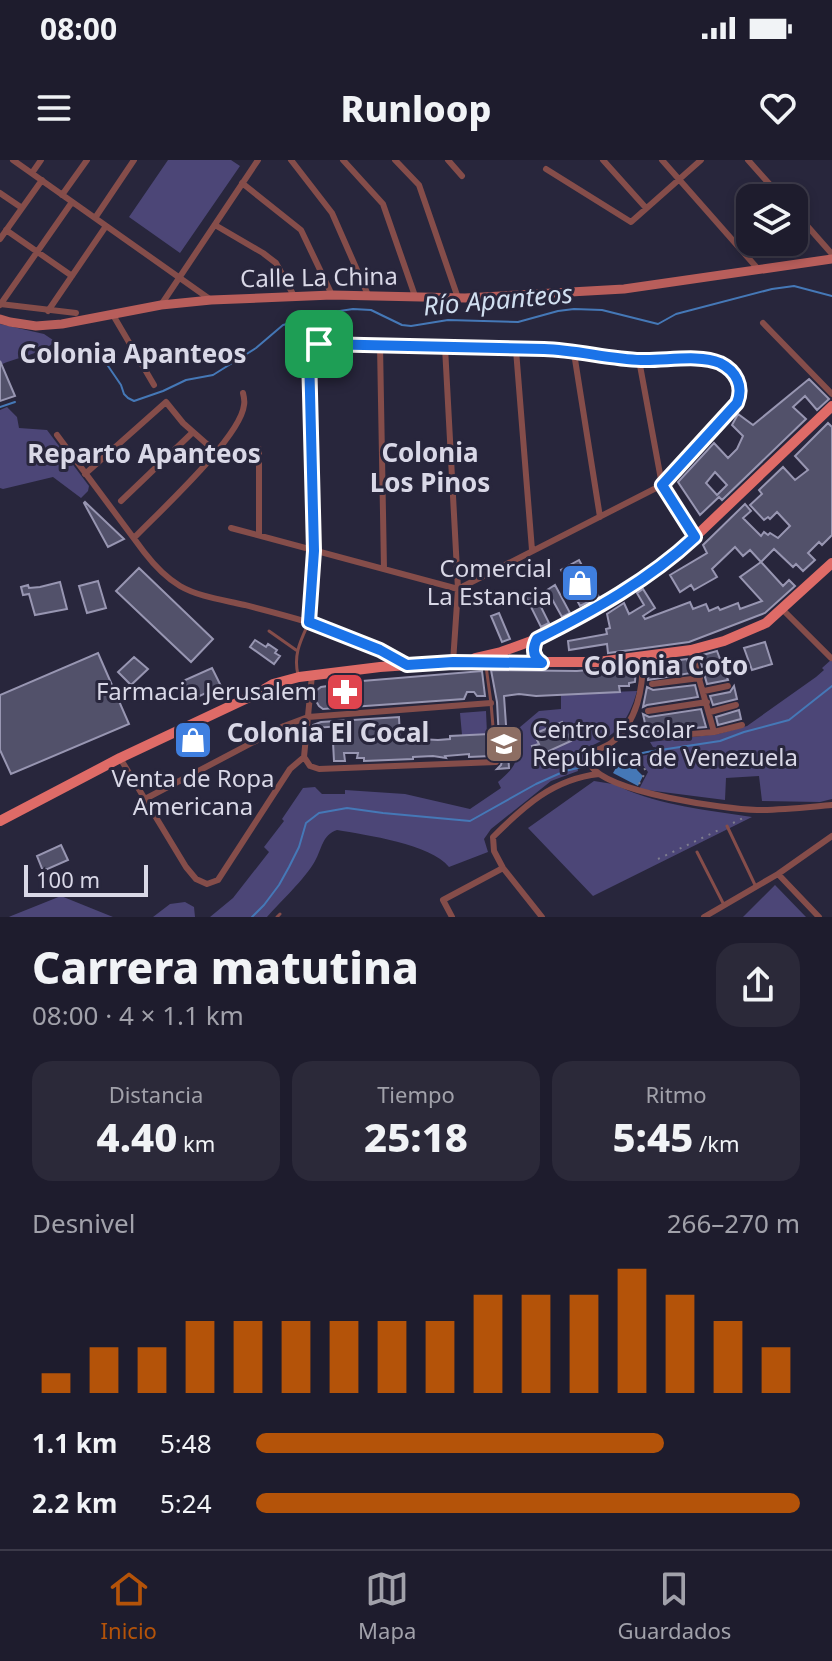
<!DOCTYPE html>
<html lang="es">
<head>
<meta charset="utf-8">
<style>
	body { margin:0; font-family:"Noto Sans",sans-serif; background:#2b2939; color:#f1f3f6; height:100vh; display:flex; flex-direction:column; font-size:30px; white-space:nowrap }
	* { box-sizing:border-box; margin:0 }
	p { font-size:26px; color:#a1a1aa }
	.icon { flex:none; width:44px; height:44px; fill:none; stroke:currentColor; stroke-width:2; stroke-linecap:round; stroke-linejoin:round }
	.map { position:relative; height:757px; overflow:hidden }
	.details { display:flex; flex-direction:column; background:#1e1c2d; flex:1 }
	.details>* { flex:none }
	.controls { position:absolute; left:736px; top:24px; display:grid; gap:16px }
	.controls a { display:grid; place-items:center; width:72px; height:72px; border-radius:16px; background:#1e1c2d; box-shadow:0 4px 12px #0003,0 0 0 2px #3c3a49; font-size:40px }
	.scale { position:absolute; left:24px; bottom:20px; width:124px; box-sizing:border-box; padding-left:8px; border:4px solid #d9d8e7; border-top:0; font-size:22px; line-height:28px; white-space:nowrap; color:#d9d8e7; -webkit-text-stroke:6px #28263c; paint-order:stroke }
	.pin { position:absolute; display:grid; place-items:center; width:68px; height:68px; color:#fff; margin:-34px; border-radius:16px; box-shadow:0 4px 12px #0006 }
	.round { display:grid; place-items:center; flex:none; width:84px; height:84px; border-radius:24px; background:#2b2939 }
	.summary { display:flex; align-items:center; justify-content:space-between; height:136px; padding:0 32px }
	h1 { font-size:44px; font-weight:800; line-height:60px }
	.stats { display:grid; grid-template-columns:repeat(3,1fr); gap:12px; height:136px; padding:8px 32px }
	.stats div { display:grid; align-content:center; border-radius:20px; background:#2b2939; text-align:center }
	.stats b { font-size:40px; font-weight:800 }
	.stats small { font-size:22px; font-weight:400 }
	.stats p { font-size:22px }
	.chart { height:224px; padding:16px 32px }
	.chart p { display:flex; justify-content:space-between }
	.chart svg { width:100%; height:144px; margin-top:8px; stroke:#b45309; stroke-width:6 }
	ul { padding:0 32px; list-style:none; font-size:26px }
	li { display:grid; grid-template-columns:128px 96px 1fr; align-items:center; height:60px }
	li i { height:20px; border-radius:10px; background:#b45309 }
	.status { display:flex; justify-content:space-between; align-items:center; height:56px; padding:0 40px; background:#1e1c2d; direction:ltr }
	.status svg { height:22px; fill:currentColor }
	header { display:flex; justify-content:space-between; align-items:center; height:104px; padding:0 32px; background:#1e1c2d; font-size:36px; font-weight:800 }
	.menu { display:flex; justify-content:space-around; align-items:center; height:112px; border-top:2px solid #3c3a49; background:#1e1c2d; font-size:22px; color:#a1a1aa }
	.menu a { display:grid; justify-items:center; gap:4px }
	.menu .selected { color:#b45309 }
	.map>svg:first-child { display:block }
	.green { fill:#4c4677 }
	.water { fill:#4578b7 }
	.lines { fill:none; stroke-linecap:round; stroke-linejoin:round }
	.stream { stroke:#4578b7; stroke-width:2 }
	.building { fill:#52516a; stroke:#9896b2; stroke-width:2; fill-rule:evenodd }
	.path { stroke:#7e7d8f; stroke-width:2; stroke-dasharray:2 6; stroke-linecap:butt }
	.lane { stroke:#854d4a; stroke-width:3 }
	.street { stroke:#854d4a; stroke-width:6 }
	.secondary { stroke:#b85e5b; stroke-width:9 }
	.primary { stroke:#df6b67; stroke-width:10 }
	.route-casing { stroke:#fff; stroke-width:16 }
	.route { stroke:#1a73e8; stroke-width:10 }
	.labels { text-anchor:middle; stroke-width:6; stroke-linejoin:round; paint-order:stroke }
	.street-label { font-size:24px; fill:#d9d8e7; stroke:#28263c }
	.poi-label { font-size:24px; fill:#d9d8e7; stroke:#28263c; text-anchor:end }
	.water-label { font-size:26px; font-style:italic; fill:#d1dff0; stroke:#28263c }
	.neighbourhood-label { font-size:26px; font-weight:bold; fill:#d9d8e7; stroke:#28263c }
</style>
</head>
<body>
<div class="status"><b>08:00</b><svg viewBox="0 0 49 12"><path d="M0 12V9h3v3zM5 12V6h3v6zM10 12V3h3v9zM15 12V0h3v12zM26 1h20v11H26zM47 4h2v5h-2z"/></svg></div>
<header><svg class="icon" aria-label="menu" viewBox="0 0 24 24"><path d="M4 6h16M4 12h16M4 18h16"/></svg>Runloop<svg class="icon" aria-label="heart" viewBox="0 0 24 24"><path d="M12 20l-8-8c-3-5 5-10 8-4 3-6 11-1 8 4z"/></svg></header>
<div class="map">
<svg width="832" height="757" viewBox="0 0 832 757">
	<rect width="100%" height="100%" fill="#28263c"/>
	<path class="green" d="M168,0h63l9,6 -60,87 -51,-36z
		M0,164l44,10 9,6 -1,4c-14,11 -35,13 -52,21z
		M7,247l10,10 2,11 28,2 42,56 -1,5 -7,7 -28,-21 -50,12 -3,-1v-78z
		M832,499v140l-12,3 -58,-1 -3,-25 -33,2 -1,22 -86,-11 9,-17 -11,-15 27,-6 -1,-3 -10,-1 -3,-5 68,-8 29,-8 69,-49 8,-7 -2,-2z
		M637,531c-9,32 -21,45 -51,57l-1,10 -8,8 1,5 -27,10 -60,48 -7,10 4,13 -39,15c-18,-23 -83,-32 -112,-37 -15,5 -15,19 -22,31 -10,18 -34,40 -48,56h-57l23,-19 36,-46 -5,-5 20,-26 -2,-2 21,-31 12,-1 7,7h23v-4l60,4 65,15 31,-21 -3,-6c21,-18 21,-23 15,-49l26,-22 22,-2v-15z
		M486,551l1,23 -25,1 -2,-22z
		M594,621l25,4 1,2c42,19 87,23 132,30l-159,79 -65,-68z
		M775,725l31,32h-63z
		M61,736l52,21h-104l2,-1z
		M185,742l9,5 1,10h-42l17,-13z"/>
	<path class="water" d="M633,600l4,10 6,6 -5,10 -25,-13 6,-10z"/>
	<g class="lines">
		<path class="stream" d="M106,203l15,22 3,9 4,4 6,3 29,-10 23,-11 27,-5 43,-27 27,-23 50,-13 20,-3 18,1 31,15 9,1 37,-6 70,2 40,-11 16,-2 28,1 56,14 18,-10 96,-25 22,-3 38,10
			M0,247l15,-5
			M635,607l6,-1
			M252,757l12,-12 15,-20 10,-18 10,-20 7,-24 13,-10 28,-5 36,5 87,8 66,-37 29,-13 82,-19 73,-11 24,-9 45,-12 43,-34"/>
	</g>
	<path class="building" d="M0,201l15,35 -15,5z
		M809,219l20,20 -12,11 -12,-14 -12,11 13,12 -84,81 -3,-3 -19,18 -22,-33 36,-39 14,15 9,-9 6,-13 -11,-11 6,-11 15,11zM715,312l12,13 -10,10 -11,-12z
		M828,263l4,4v108l-10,10 -3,-3 -11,11 7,7 -12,11 -7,-7 -3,3 -19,-18 -13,13 -11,-12 -7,6 -8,-9 -23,22 5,8 -23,13 -3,-5 -11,7 -10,-17 37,-22 -4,-8 42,-41 6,7 -8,7 18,18 3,-4 4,3 2,-2 8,5 12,-12 -13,-14 -7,7 -2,-2 -4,3 -14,-15 12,-11 -3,-4 24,-23 12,13 13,-10 -13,-14z
		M85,342l39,37 -16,8 -24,-44z
		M579,400l20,37 -19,9 -19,-36z
		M761,402l22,24 6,-6 6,6 -30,27 -76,29 -81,11 -1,-9 -38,6 -1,-9 39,-7 -1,-5 4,-1 -3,-14 6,-4 11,-7 5,11 15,-9 -7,-12 6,-4 12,19 -12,8 2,3 45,-17 3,7 13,-5 3,7 9,-4 2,3 18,-7 2,6 22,-8 -22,-24z
		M139,408l74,71 -22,23 -75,-71z
		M98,421l8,27 -19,5 -8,-27z
		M60,422l7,27 -32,6 -6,-21 -6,1 -2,-8 7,-2 1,3 11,-1z
		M555,425l15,28 -8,4 -15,-27z
		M533,431l16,32 -8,4 -16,-32z
		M499,453l11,26 -8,3 -11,-26z
		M255,480l11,7 2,-3 9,6 -2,3 5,3 -6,8 -24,-17z
		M765,482l7,22 -20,6 -8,-22z
		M717,491l11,29 -21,4 -8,-28z
		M98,493l31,71 -118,50 -11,-24v-55z
		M134,497l14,12 -17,16 -13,-13z
		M687,499l4,14 -43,7 1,-16z
		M636,506l-1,16 -6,1v3h-10l1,6 -84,4 -17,-2 -15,2 5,72 -12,1 4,-4 1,-4 -2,-3 -3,-56 -6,-32 86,1z
		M212,508l9,18 -30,14 -8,-19z
		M482,511l3,25h-8l-3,-4h-7l-3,7 -141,10 -4,-3 -3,-5 1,-11 4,-3 41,-6z
		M695,525l3,12 -51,8 -4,2 4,-20 6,3z
		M734,526l3,13 -24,6 -3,-9 20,-4z
		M701,549l5,18 -49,4 -5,5 -4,1 -5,-23 6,3z
		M739,550l2,9 -23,6 -2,-8z
		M399,557l1,21 38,2 12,-1v-3l39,-2 2,22 -22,1v-3l-24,2 1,2 -13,-2 -20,1v2l-49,2v-3h-7l1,-5h-14l1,8h-11l-1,-19h10v-16l-30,2v-3l8,-3z
		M562,562l9,19 -35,16 -4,-11 7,-2 -5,-10z
		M61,685l7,15 -25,11 -6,-15z"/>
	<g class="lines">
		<path class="path" d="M639,624l7,-13 -2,-3
			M733,663l12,-6
			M658,699l65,-31"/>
		<path class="lane" d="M269,471l27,19
			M486,506l5,37 5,59
			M298,515c-5,-21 3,-35 11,-53
			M727,666l29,61
			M697,692l27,53
			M277,757l3,-3"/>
		<path class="street" d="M13,0l198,140
			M291,0l41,53 36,82
			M343,0l40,44 32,92
			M395,0l24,25 39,113
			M448,0l14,16
			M603,0l43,48
			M662,0l96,109
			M748,0l34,38
			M546,9l85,53 70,-62
			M32,13l9,-13
			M242,23l59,47 31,65
			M0,33l22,15
			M62,35l25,-35
			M794,51l38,43
			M95,58l39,-58
			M215,65l48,28 13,10 18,33
			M6,70l66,46
			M0,79l42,-59
			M0,144l76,9
			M0,145l72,-103
			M161,145l97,-145
			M48,151l58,-85
			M113,155l41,70
			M763,163l69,71
			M380,185l4,224
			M445,187l13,242 -5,73
			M516,190l16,200
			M574,193l26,164
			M639,200l23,125 33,52
			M57,275l87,117c10,13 21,25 36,34 19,11 44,14 65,19 51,13 118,30 162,60
			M85,314l81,-72 17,21 34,30
			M121,341l72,-69
			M231,368l227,61 204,-104 75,-82c7,-18 0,-32 -17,-40 -21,-9 -55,-2 -79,-3 -32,-1 -64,-10 -97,-11 -75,-2 -150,-3 -225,-5l-7,3 -3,7 5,197 -5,71
			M259,375v-86
			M134,378c24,-25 107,-101 110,-133 1,-4 0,-8 -1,-12
			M782,449l49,49
			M691,490l23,82
			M643,497c0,31 -5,65 -32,86 -7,5 -16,7 -23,12 0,6 -1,6 3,11 18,27 134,43 166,44 25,0 51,-3 75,-5
			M652,524l48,-6
			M704,531l24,-5
			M648,551l59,-9
			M710,552l26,-7
			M658,577l56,-5 28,-7
			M304,597l6,9 9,3 177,-7
			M304,597l8,-82
			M120,598l66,109 10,12 11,5 11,-4 72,-111 14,-12
			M145,639l139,-73 24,-9 183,-14
			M778,714l41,43
			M452,757l-9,-17 60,-32
			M542,757l-39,-49 -9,-17 -1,-14c31,-31 60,-58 106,-63
			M704,757l74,-43 54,-38"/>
		<path class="secondary" d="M0,159l10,3 26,4 26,-2 99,-19 50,-5 121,-5 133,3 159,-9 208,-30"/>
		<path class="primary" d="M475,498l26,-6 36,-13 60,-31 59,-38 39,-33 137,-131
			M0,661l120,-63 136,-64 17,-10 26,-7 81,-10 73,-5h145l93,-12 33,-9 42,-18 66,-60"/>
	</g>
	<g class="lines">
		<defs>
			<path id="route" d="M319,184c75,2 150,3 225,5 33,1 65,10 97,11 24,1 58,-6 79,3 16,8 24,23 17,40l-75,82 33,52c-46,43 -102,74 -158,102 -5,10 -4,18 5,24l-89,-1 -46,3 -27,-15 -71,-28 5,-71 -5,-197 3,-7z"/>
		</defs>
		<use href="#route" class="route-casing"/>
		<use href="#route" class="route"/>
	</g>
	<defs>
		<symbol id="shop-square" viewBox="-11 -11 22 22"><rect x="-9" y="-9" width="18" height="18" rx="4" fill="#3f7fe0" stroke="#28263c"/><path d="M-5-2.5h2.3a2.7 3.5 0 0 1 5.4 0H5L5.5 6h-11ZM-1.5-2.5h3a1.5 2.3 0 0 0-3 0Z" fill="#fff"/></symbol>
		<symbol id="pharmacy-square" viewBox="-11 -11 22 22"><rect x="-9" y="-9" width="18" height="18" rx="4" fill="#e0444e" stroke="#28263c"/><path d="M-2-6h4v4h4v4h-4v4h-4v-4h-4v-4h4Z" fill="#fff"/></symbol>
		<symbol id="school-square" viewBox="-11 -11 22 22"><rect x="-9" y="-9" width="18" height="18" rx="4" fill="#8d6e63" stroke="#28263c"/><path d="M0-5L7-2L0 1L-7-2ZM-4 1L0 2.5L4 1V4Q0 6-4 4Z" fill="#fff"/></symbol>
	</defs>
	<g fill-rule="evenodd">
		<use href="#shop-square" x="558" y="401" width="44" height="44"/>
		<use href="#pharmacy-square" x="323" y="510" width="44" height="44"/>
		<use href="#shop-square" x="171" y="558" width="44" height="44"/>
		<use href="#school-square" x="482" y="562" width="44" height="44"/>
	</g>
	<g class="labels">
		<g class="street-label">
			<text transform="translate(319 118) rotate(-1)" y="8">Calle La China</text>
		</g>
		<g class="poi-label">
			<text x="552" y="417">Comercial<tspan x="552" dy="28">La Estancia</tspan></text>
			<text x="317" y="540">Farmacia Jerusalem</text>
			<text x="532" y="578" text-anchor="start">Centro Escolar<tspan x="532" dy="28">República de Venezuela</tspan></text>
			<text x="193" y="627" text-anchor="middle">Venta de Ropa<tspan x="193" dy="28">Americana</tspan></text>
		</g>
		<g class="water-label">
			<text transform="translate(498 140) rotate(-5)" y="9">Río Apanteos</text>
		</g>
		<g class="neighbourhood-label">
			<text x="133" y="203">Colonia Apanteos</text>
			<text x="430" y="302">Colonia<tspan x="430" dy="30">Los Pinos</tspan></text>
			<text x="144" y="303">Reparto Apanteos</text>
			<text x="666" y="515">Colonia Coto</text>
			<text x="328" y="582">Colonia El Cocal</text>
		</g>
	</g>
</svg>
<div class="controls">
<a><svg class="icon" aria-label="layers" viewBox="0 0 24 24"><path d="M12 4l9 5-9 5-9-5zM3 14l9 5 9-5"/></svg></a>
</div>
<div class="scale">100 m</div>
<div class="pin" style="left:319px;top:184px;background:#1e9e55"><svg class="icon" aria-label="arrive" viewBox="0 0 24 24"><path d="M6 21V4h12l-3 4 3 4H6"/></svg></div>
</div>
<section class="details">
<div class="summary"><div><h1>Carrera matutina</h1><p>08:00 · 4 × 1.1 km</p></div><a class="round"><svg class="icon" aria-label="share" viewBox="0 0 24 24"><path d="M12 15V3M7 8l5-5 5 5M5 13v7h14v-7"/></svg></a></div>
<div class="stats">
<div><p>Distancia</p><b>4.40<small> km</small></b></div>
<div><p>Tiempo</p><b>25:18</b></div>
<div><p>Ritmo</p><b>5:45<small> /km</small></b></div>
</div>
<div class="chart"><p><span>Desnivel</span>266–270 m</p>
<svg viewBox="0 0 160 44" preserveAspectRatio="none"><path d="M5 44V38M15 44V30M25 44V30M35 44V22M45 44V22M55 44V22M65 44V22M75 44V22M85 44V22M95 44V14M105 44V14M115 44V14M125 44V6M135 44V14M145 44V22M155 44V30"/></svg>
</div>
<ul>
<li><b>1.1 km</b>5:48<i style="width:75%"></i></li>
<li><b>2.2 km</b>5:24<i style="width:100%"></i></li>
</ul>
</section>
<nav class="menu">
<a class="selected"><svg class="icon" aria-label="home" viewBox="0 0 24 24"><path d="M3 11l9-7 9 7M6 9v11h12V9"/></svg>Inicio</a>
<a><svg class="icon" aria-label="map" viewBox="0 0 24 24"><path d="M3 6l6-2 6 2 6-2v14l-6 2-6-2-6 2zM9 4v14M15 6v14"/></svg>Mapa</a>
<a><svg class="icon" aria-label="saved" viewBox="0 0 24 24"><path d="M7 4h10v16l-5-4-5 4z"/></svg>Guardados</a>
</nav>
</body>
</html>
